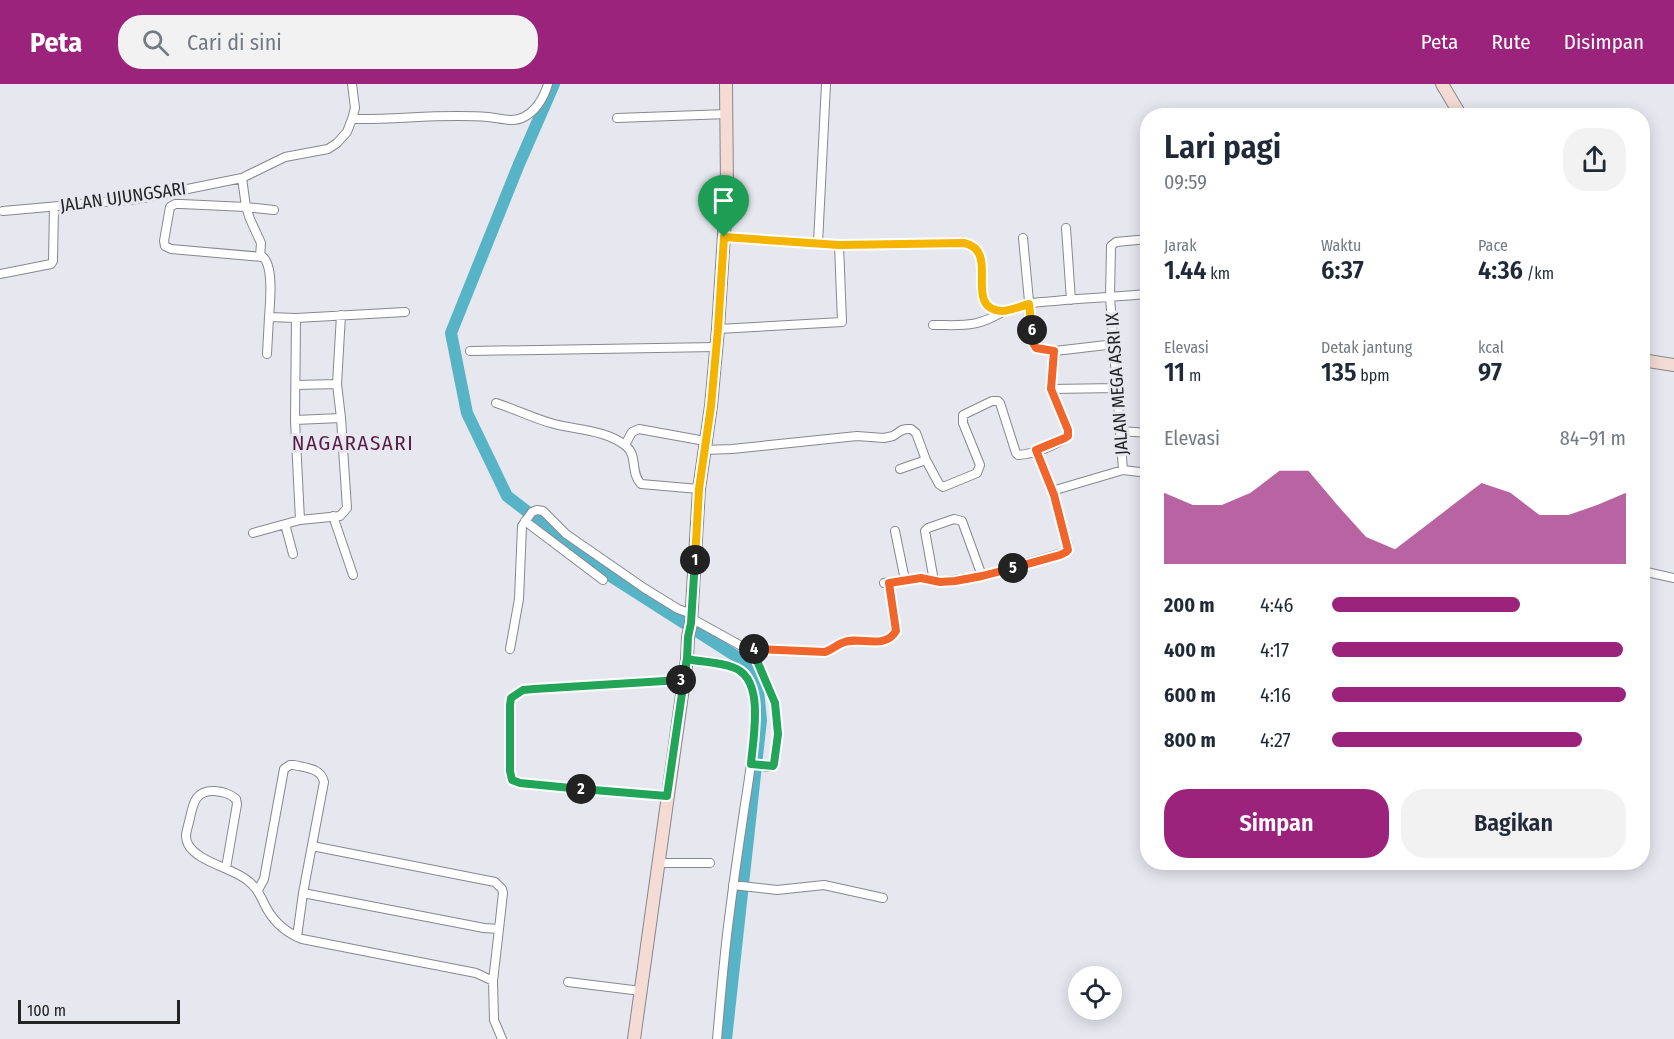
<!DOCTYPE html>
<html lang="id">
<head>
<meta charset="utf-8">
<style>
	body { margin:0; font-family:"Fira Sans Condensed",sans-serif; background:#f2f2f3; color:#1f2937; height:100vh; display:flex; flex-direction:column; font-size:22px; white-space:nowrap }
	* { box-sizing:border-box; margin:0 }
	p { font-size:20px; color:#747a83 }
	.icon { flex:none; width:33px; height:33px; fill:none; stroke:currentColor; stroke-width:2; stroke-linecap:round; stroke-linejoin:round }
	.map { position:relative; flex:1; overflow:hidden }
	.panel { position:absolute; left:1140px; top:24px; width:510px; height:762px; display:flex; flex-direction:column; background:#fff; border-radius:24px; box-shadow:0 3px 15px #0003 }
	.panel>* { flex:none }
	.controls { position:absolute; left:1068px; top:882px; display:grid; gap:12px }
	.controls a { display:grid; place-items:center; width:54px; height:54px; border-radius:50%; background:#fff; box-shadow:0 3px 15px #0003; font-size:30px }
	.scale { position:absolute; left:18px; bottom:15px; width:162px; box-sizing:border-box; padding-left:6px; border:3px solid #232326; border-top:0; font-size:16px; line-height:21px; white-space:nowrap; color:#232326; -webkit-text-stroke:4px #e7e7f0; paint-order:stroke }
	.pin { position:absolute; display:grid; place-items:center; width:51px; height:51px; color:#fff; margin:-62px -26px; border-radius:50% 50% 50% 0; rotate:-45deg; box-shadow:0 0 6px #0007 }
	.pin .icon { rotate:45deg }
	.km { position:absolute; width:30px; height:30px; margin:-15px; border-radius:50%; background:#222; color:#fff; font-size:16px; line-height:30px; text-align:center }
	.round { display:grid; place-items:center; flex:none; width:63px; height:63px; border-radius:24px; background:#f2f2f3 }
	.head { display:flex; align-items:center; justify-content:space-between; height:102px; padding:0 24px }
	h1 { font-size:33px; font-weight:600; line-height:45px }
	.metrics { display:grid; grid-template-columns:repeat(3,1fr); gap:9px; height:102px; padding:6px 24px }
	.metrics div { display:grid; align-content:center }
	.metrics b { font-size:26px; font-weight:600 }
	.metrics small { font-size:16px; font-weight:400 }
	.metrics p { font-size:16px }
	.chart { height:168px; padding:12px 24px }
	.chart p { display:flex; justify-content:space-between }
	.chart svg { width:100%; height:108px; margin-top:6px; fill:#9b237c; opacity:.7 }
	.cta { display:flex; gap:12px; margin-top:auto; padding:12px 24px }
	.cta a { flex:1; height:69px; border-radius:24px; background:#9b237c; color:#fff; font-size:24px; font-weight:600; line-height:69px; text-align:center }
	.cta a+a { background:#f2f2f3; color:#1f2937 }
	ul { padding:0 24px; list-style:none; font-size:20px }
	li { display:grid; grid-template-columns:96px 72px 1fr; align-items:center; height:45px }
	li i { height:15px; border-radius:8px; background:#9b237c }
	header { display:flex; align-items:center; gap:36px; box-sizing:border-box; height:84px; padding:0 30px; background:#9b237c; color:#fff }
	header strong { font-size:28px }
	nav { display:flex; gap:33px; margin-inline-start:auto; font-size:21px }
	.search { width:420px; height:54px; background:#f2f2f3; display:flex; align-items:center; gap:15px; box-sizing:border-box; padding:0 21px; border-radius:24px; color:#747a83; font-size:22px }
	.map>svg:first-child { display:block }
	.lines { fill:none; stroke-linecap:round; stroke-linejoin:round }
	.canal { stroke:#57b4c6; stroke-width:12 }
	.street-casing { stroke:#87878f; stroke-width:10 }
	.secondary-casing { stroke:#87878f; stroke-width:14 }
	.street { stroke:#fff; stroke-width:8 }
	.secondary { stroke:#f4dbd4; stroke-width:12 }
	.split-1-casing { stroke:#fff; stroke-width:12 }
	.split-2-casing { stroke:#fff; stroke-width:12 }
	.split-3-casing { stroke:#fff; stroke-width:12 }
	.split-4-casing { stroke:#fff; stroke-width:12 }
	.split-5-casing { stroke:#fff; stroke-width:12 }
	.split-6-casing { stroke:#fff; stroke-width:12 }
	.split-7-casing { stroke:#fff; stroke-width:12 }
	.split-1 { stroke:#f5b400; stroke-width:8 }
	.split-2 { stroke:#22a559; stroke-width:8 }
	.split-3 { stroke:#22a559; stroke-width:8 }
	.split-4 { stroke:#22a559; stroke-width:8 }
	.split-5 { stroke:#f0652b; stroke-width:8 }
	.split-6 { stroke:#f0652b; stroke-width:8 }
	.split-7 { stroke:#f5b400; stroke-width:8 }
	.labels { text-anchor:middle; stroke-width:6; stroke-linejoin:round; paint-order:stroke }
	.street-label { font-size:18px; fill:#232326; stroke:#e7e7f0 }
	.quarter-label { font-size:21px; letter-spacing:1.5px; fill:#551c45; stroke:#e7e7f0 }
</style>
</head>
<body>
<header>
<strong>Peta</strong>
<div class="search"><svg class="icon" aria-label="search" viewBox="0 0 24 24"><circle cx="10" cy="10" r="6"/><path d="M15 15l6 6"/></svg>Cari di sini</div>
<nav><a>Peta</a><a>Rute</a><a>Disimpan</a></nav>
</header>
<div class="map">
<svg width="1674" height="955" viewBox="0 0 1674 955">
	<rect width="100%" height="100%" fill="#e7e7f0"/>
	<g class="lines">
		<path class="canal" d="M554,0l-35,80 -68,169 16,80 40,83 105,81 144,92 5,51 -35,319"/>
		<defs>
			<path id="street" d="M617,34l110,-4
				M352,35c45,1 91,-6 136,-2 12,1 25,6 36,0 13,-7 20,-20 24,-33
				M3,127l135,-12 104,-21
				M1066,144l5,72
				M724,153l115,8 125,-2c35,7 3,52 27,65 14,7 27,-3 41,-5 38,-4 77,-6 116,-9
				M1023,154l10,105 3,5 19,3 60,-7
				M818,159l8,-159
				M260,173l1,-14 -11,-24 -4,-12 28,3
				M0,190l51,-10 2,-3 1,-54
				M296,234l109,-6
				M933,241c31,0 43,3 71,-14
				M718,245l124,-7 -3,-77
				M470,267l246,-4
				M1055,267l-4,38 66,-1
				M267,270l2,-37
				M296,301l41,-1
				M496,319c19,6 39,16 58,21 24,6 52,6 72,22 12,10 4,27 15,38l58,5
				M341,334l-4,-34 4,-69
				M1121,347l27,2
				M625,361l7,-13 7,-3 66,12
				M704,366l28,-1 125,-13 27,2 9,-2 9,-6 5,-1h4l5,4 10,27
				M900,385l26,-9 13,24 4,3 34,-14 3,-8 -17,-42v-8l29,-14h6l2,2 16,50 2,2c15,-1 38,-9 50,-19v-6l-17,-41
				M1123,386l-13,-173 1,-51 5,-4 32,-3
				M1052,407l71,-21 25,3
				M333,432l20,59
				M300,436l-5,-100 1,-102 -27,-1c1,-14 5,-50 -6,-60l-92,-8 -6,-3 -1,-5 6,-34 5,-3h6l65,3 -4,-29 43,-21 43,-8 9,-6 10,-11 5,-13 3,-11 -3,-24
				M525,437l78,59
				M285,440l8,30
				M895,447l10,49
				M253,449l47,-13 40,-4 7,-8 -6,-90 -46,2
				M1642,487l32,7
				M934,497l-9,-50 3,-3 26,-9 8,2 20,55
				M884,499l37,-5 19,4 42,-6 84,-24 2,-2v-4l-14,-51 -17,-45
				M691,534l54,30 7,1 72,3c9,-3 11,-6 17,-9 18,-8 43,8 54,-12l-6,-48
				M510,565l9,-50 3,-73 10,-14 5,-2 6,1 23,23 78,54 34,21 14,5
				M687,575c19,3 52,3 62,21 14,23 -1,104 -5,131 -5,34 -10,67 -14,100 -6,43 -9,85 -13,128
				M751,680l17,3 6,-1 4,-32 -3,-31 -23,-54
				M667,712l-147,-13 -8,-3 -2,-4v-71l1,-7 12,-8 160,-10
				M659,779h51
				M226,784l11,-64 -1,-5c-7,-6 -13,-7 -21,-8 -21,-1 -22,14 -26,31 -2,8 -5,15 -1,22 8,17 44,24 59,36 11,8 14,18 20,29 8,14 20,24 35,30l174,34 17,8 1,39 8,19
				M733,801l44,5 47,-5 59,13
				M258,806l6,-11 20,-110 6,-4h4c12,3 27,3 30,17l-21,111 -6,44
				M303,809l181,35 15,1 4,-36 -1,-4 -7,-7 -183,-36
				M493,897l6,-52
				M568,898l73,9"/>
			<path id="secondary" d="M1442,0l19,32
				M1642,276l32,5
				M634,955l53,-380 1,-22 3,-14 8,-134 12,-83 7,-77 9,-142 -1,-103"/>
		</defs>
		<use href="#street" class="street-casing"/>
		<use href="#secondary" class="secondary-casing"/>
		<use href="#street" class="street"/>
		<use href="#secondary" class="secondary"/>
	</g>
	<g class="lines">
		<defs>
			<path id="split-1" d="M695,476l4,-71 12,-83 7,-77 6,-92"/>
			<path id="split-2" d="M581,705l86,7 20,-137 1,-22 3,-14 4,-63"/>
			<path id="split-3" d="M581,705l-61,-6 -8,-3 -2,-9v-66l1,-7 12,-8 11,-1 147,-9"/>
			<path id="split-4" d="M681,596h2l4,-21c14,3 31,3 45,8 34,10 21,70 19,97l22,2 1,-2 4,-30 -3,-31 -23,-54h2"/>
			<path id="split-5" d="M754,565l71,3c8,-3 10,-6 17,-9 17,-8 42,8 54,-12l-7,-48 32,-5 19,4 15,-1 27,-5 31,-8"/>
			<path id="split-6" d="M1013,484l47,-13 6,-3 2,-2 -14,-55 -18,-45 29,-12 3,-2v-6l-17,-41 3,-38 -18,-3 -3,-5 -1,-13"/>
			<path id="split-7" d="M724,153l115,8 125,-2c38,8 -3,65 38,68 8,0 19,-5 27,-7l3,26"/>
		</defs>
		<use href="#split-1" class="split-1-casing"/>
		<use href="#split-2" class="split-2-casing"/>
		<use href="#split-3" class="split-3-casing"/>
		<use href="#split-4" class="split-4-casing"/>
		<use href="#split-5" class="split-5-casing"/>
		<use href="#split-6" class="split-6-casing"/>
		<use href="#split-7" class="split-7-casing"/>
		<use href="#split-1" class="split-1"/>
		<use href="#split-2" class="split-2"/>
		<use href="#split-3" class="split-3"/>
		<use href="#split-4" class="split-4"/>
		<use href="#split-5" class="split-5"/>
		<use href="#split-6" class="split-6"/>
		<use href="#split-7" class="split-7"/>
	</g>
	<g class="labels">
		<g class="street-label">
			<text transform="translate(123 113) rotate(-8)" y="6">JALAN UJUNGSARI</text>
			<text transform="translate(1117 300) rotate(-94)" y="6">JALAN MEGA ASRI IX</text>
		</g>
		<g class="quarter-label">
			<text x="353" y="366">NAGARASARI</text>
		</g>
	</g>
</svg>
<div class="controls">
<a><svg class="icon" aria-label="locate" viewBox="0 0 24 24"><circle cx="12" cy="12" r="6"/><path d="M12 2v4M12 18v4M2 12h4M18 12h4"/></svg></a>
</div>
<div class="scale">100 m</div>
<div class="pin" style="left:724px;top:153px;background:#1e9e55"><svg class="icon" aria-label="arrive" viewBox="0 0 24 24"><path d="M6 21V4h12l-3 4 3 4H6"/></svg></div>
<b class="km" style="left:695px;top:476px">1</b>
<b class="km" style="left:581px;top:705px">2</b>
<b class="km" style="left:681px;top:596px">3</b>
<b class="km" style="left:754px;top:565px">4</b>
<b class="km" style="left:1013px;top:484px">5</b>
<b class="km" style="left:1032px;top:246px">6</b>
<section class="panel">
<div class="head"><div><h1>Lari pagi</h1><p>09:59</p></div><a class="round"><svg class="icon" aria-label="share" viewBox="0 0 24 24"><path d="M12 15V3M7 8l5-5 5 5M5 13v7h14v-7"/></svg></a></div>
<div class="metrics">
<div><p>Jarak</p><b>1.44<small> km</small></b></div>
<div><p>Waktu</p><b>6:37</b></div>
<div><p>Pace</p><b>4:36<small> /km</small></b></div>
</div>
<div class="metrics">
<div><p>Elevasi</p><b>11<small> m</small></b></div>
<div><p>Detak jantung</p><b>135<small> bpm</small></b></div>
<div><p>kcal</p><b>97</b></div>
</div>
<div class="chart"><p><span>Elevasi</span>84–91 m</p>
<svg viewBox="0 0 160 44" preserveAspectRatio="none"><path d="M0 44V15L10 20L20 20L30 15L40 6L50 6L60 20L70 33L80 38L90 29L100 20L110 11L120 15L130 24L140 24L150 20L160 15V44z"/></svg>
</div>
<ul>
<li><b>200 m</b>4:46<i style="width:64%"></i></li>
<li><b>400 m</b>4:17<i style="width:99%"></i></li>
<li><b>600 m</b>4:16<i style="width:100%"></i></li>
<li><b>800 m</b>4:27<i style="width:85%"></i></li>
</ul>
<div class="cta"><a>Simpan</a><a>Bagikan</a></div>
</section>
</div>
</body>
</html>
